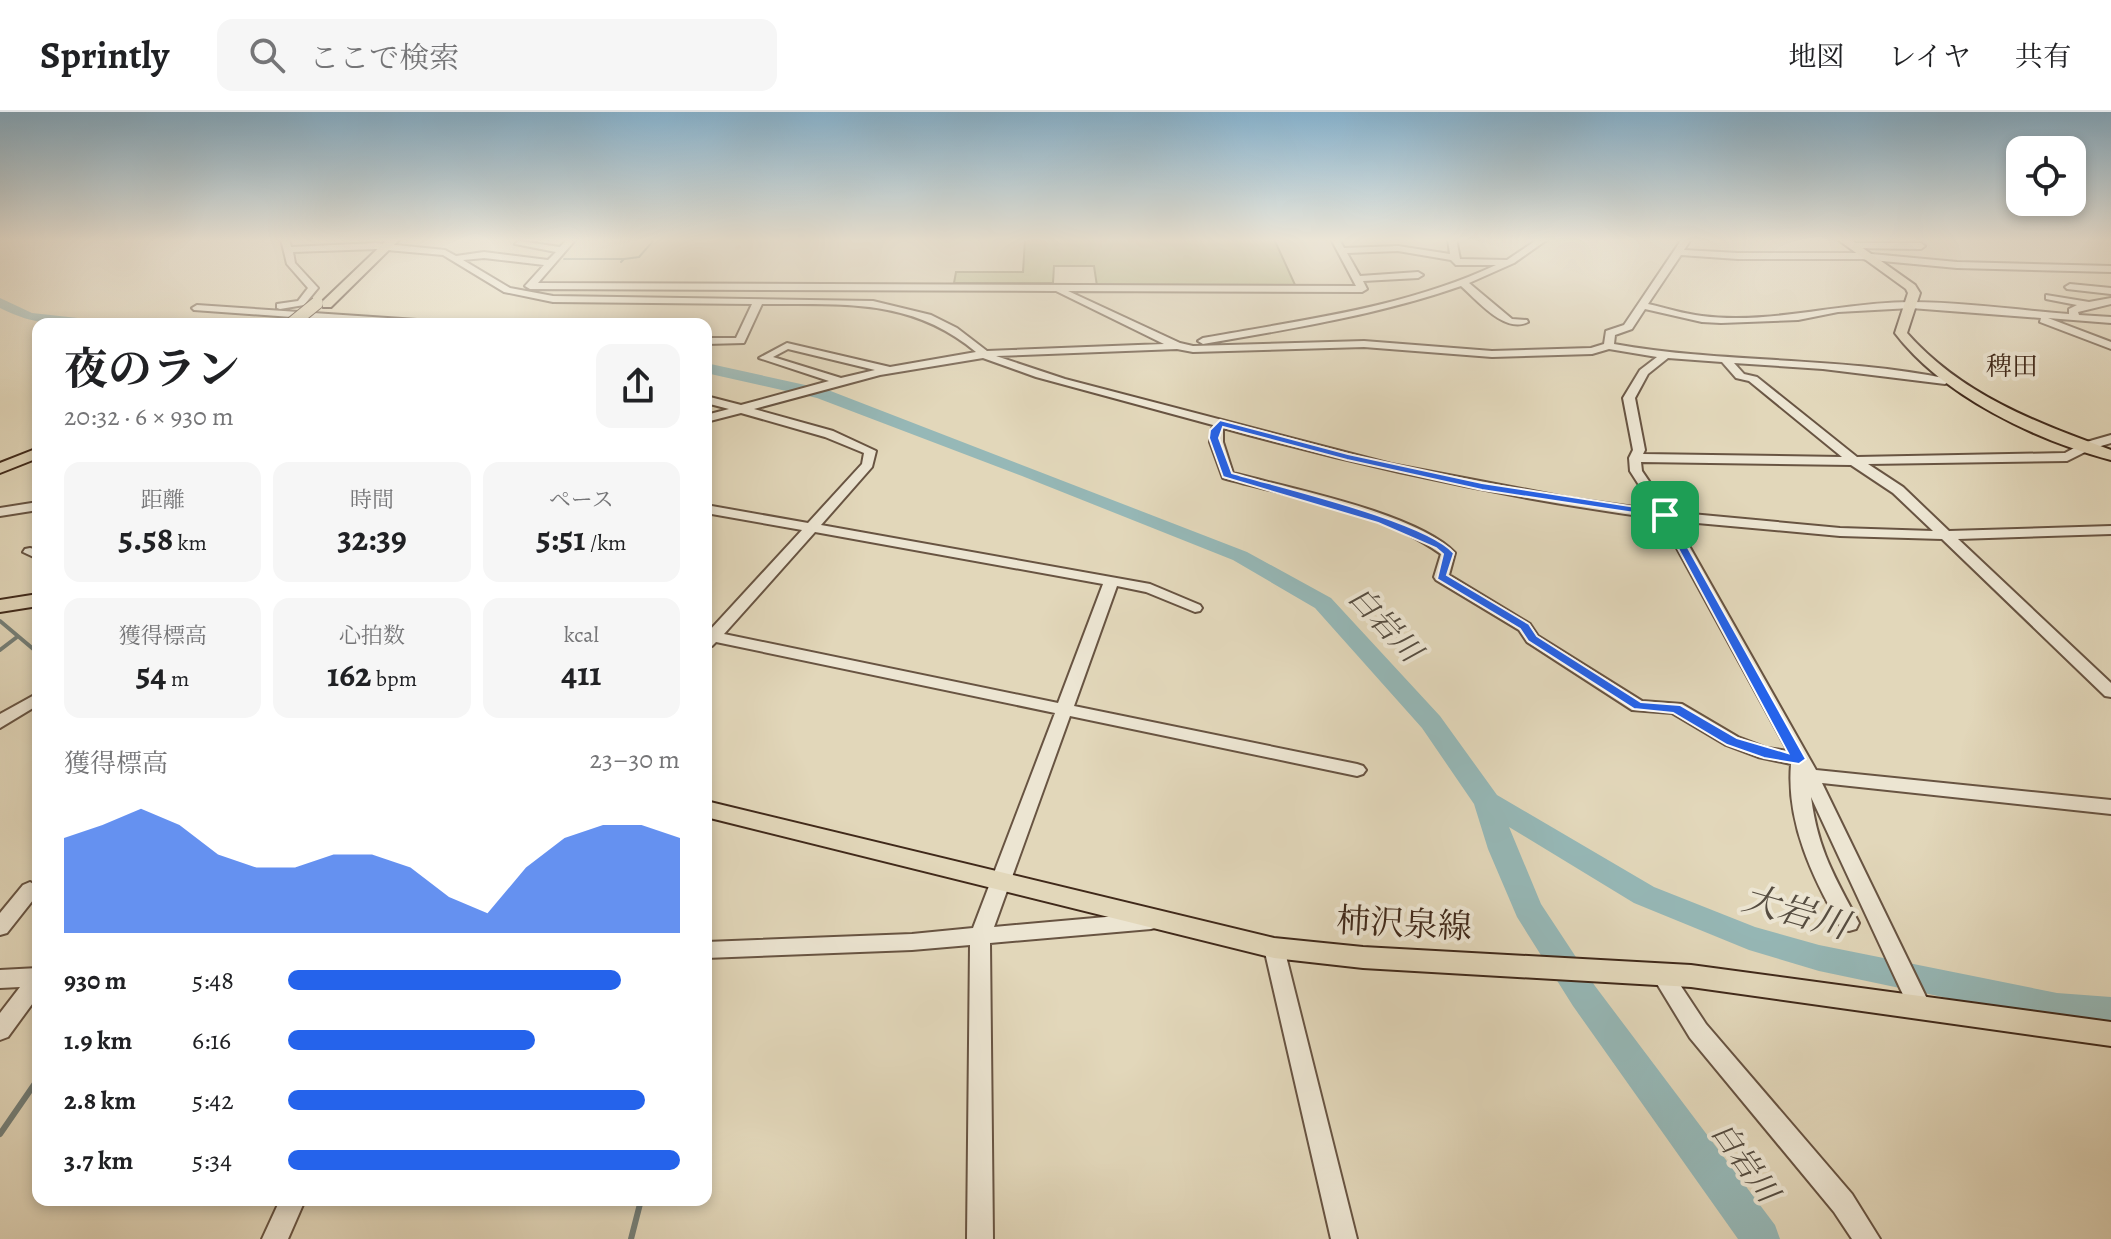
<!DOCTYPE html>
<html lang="ja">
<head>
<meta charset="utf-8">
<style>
	body { margin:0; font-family:Alegreya,"Noto Serif JP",serif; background:#f6f6f6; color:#202124; height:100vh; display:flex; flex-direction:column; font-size:30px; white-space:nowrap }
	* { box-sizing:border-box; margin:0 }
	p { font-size:26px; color:#757577 }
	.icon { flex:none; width:44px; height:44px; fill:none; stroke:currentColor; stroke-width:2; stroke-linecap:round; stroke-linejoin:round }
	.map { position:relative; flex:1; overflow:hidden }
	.details { position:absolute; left:32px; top:206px; width:680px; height:888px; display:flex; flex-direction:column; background:#fff; border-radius:16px; box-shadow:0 4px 12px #0003 }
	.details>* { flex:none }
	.buttons { position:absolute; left:2006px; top:24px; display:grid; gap:16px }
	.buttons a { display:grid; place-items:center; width:80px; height:80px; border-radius:16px; background:#fff; box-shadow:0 4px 12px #0003; font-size:40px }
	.pin { position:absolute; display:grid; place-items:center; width:68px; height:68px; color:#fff; margin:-34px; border-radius:16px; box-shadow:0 4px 12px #0006 }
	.round { display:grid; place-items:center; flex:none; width:84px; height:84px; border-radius:16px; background:#f6f6f6 }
	.overview { display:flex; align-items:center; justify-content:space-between; height:136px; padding:0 32px }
	h1 { font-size:44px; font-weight:700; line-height:60px }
	.figures { display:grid; grid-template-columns:repeat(3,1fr); gap:12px; height:136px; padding:8px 32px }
	.figures div { display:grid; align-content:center; border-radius:16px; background:#f6f6f6; text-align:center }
	.figures b { font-size:34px; font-weight:700 }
	.figures small { font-size:22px; font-weight:400 }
	.figures p { font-size:22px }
	.chart { height:224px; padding:16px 32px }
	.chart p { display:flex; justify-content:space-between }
	.chart svg { width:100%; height:144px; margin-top:8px; fill:#2563eb; opacity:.7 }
	ul { padding:0 32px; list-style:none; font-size:26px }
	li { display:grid; grid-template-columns:128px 96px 1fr; align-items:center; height:60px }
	li i { height:20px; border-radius:10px; background:#2563eb }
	header { display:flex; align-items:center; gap:48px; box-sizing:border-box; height:112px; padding:0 40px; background:#fff; border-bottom:2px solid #e0e0e0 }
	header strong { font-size:38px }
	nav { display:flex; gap:44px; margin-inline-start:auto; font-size:28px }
	.search { width:560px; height:72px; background:#f6f6f6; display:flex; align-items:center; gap:20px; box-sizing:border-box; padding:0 28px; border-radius:16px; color:#757577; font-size:30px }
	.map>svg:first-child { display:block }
	.green { fill:#b9bd8b; stroke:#7c7352; stroke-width:2 }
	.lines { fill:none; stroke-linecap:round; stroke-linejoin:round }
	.stream-far2 { stroke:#747f78; stroke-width:2 }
	.stream-far1 { stroke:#747f78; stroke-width:4 }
	.stream { stroke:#747f78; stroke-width:6 }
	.river { fill:#96b8b7; fill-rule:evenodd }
	.minor-casing { stroke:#685442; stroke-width:4 }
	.major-casing { stroke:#40291a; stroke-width:4 }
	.minor { fill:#ece5d2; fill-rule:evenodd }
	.major { fill:#e2d7ba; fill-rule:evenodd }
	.major-bridge-casing { stroke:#40291a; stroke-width:14; stroke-linecap:butt }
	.major-bridge { stroke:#e2d7ba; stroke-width:12 }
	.route { fill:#2563eb; stroke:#fff; stroke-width:2; fill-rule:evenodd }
	.labels { text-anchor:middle; stroke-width:8; stroke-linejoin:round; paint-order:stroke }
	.far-neighbourhood-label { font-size:26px; fill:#40291a; stroke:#ece5d2 }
	.water-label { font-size:30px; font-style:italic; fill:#564d41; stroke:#ece5d2 }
	.near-street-label { font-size:34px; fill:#40291a; stroke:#ece5d2 }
	.near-water-label { font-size:36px; font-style:italic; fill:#564d41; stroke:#ece5d2 }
</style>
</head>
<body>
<header>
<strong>Sprintly</strong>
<div class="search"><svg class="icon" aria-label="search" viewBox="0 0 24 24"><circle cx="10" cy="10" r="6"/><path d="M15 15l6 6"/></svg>ここで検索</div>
<nav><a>地図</a><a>レイヤ</a><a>共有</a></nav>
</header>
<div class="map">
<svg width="2111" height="1127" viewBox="0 0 2111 1127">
	<rect width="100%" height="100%" fill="#e2d7ba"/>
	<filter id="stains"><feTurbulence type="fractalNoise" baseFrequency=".0025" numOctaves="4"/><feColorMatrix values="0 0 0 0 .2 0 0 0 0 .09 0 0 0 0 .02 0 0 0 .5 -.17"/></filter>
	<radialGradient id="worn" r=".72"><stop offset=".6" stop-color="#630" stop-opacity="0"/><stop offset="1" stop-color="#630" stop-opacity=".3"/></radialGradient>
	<path class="green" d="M1274,127l22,48 -199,-1 -3,-20h-40l-1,17h-99l2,-11h67l2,-32z"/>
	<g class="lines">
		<path class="stream-far2" d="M564,147h60l-3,3
			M624,147l15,-2 16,-18"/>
		<path class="stream-far1" d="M0,509l38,32
			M0,538l17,-13"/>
		<path class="stream" d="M0,1022l38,-55
			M631,1127l10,-39"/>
		<path class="river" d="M0,186l32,15 64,7 7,4c-41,0 -66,3 -103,-16z
			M706,251l122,27 419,162 84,46 109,118 57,79 157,92 101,40 64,18 238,48 54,4v28l-54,-4 -238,-50 -70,-21 -115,-47 -125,-76 32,77 54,82 180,239 5,14h-42l-165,-233 -56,-89 -29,-68 -14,-45 -52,-76 -107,-120 -82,-48 -211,-84 -205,-78 -111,-25z"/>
		<defs>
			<path id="minor" d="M281,127h8l2,8 85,-4 69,7 11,6 28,-4 64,8 8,-8 -41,-8 4,-3 41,6 7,-8h9l-38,44 818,3 -25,-47h8l5,9 54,-2 52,8 -2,-15h8l4,20 47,1 31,-21h10l-34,24 -45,20 43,36 15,1 1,2c-23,12 -50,-21 -67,-36 -83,29 -171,43 -258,58l-5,-3 5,-3c99,-18 201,-30 293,-73h-40l-5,-5 -53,-9 -51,2 13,23 58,-4 5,3 -5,3 -55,3 4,8 -5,3 -294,-1 112,52 13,3 171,-5 128,10 99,-3 13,-4 2,-13 18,-6 58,-86h9l-7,11 54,3h123l96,9 154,4v6l-154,-4 -96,-9h-123l-57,-4 -33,49c18,4 36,10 54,12 67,9 140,-14 208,-14 52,0 106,8 159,12v-5l8,-4 -31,-6v-4l43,7 22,-4v6l-33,8 1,3 32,2v6l-63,-5 63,24v7l-71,-27 1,-4 -130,-10 -73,4 -40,8 -77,3 -19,-1 -57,-13 -13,20 -17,6 -1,9c110,20 225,12 335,35l1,2 -5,3 -122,-15 -89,-6 10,11 13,3 100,80 208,-4 18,-10 28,-8v8l-20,6 -24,12 -199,3 35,23 46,44 162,-5v8l-153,5 153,144v14l-6,-1 -163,-157 -102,-3 -165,-15 141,249 295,30v14l-289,-31 109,224 -3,7 -8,2 -8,-2 -101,-217c7,54 24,80 48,126l-3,6 -7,2 -7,-2c-29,-50 -56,-106 -51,-165l-33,-7 -32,-12 -54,-32 -40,-3 -105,-68 -8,-12 -83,-50 -2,-3 7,-23c-62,-44 -146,-56 -218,-76l-13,-36 3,-17 -177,-48 -53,-19 -103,17 -126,34 79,22 43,20 -4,16 -51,58 329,59 50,21 2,3 -2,3 -5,1 -49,-20 -29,-6 -43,120 283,58 6,2 3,4 -3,4 -6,2 -287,-60 -76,211 157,-14 7,2 3,6 -3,6 -7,2 -161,14 3,296h-26l3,-294 -58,5 -206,8v-16l206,-8 61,-6 82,-215 -339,-71 -4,4 -6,1v-17l3,1 93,-101 -96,-17v-8l102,18 54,-59 2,-11 -39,-16 -84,-24 -35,9v-7l23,-6 -23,-6v-7l35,9 88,-24 -70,-23 28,-15 103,24 86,-15c-66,-55 -134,-47 -214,-48l-18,39 -38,1v-6h30l16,-34 -199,-2 -49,-10 -61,-37 -67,-6 -83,3 2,11 23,25 -14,17 -24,4 -3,-1v-4l21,-3 10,-13 -21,-24zM484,146l60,7 -19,21 5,3 526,2 108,53 -177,7 -30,-23 -26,-13 -58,-14 -320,-5 -43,-8 -47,-28zM1364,235l128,10 100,-3 17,-5 48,8 -17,13 -17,28 10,52 -4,8 1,13 25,39 -86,-12 -178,-34 -326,-85 -69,-23 181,-7 16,3zM788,237l87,21 -34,8 -68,-21zM1668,246l54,4 14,16 13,3 93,76 -199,-3 2,-4 -10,-52 13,-24zM1223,316c144,40 289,71 438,91l127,232 -21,-3 -29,-11 -56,-33 -40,-3 -104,-65 -8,-12 -81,-49 6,-22c-38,-40 -167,-65 -222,-80l-10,-31zM1641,350l210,3 42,28 40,38 -93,-3 -170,-16 -28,-41zM815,420l288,52 -45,119 -334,-69z
				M1857,131h64l4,3 -4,3 -67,-1v-4z
				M2070,172l41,4v6l-44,-5 -2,-2z
				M197,193l235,16 5,3h-49l-194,-14 -2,-2z
				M38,390v8l-38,6v-8z
				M30,436l8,2v9l-15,-7 2,-3z
				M38,581v12l-38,23v-14z
				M30,770l8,5 -1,8 -30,38 -7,2v-22l23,-28z
				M1274,828l7,2 3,6 73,291h-26l-67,-291 3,-6z
				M1662,853l7,3 37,56 146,170 28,45h-28l-18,-27 -144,-174 -39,-64 4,-6z
				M38,856v28l-30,41 -8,3v-27l20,-26 -20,1v-18z
				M280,1088h25l-17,39h-26z"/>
			<path id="major" d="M388,127h12l-69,68h-8v-6z
				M1837,127h13l65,46 5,8 -13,40c55,62 128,89 204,117v10c-76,-20 -168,-64 -216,-127l13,-40 -2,-4z
				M38,336v10l-38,15v-10z
				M38,482v12l-38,6v-12z
				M706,689l568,137 89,9 328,18 420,57v24l-420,-59 -328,-19 -89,-10 -568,-141z"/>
		</defs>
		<use href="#minor" class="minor-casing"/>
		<use href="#major" class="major-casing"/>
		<use href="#minor" class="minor"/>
		<use href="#major" class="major"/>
		<defs>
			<path id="major-bridge" d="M291,212l26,-21"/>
		</defs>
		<use href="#major-bridge" class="major-bridge-casing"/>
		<use href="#major-bridge" class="major-bridge"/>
	</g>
	<linearGradient id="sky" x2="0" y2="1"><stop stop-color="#87b6d4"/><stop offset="0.45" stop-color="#f2ede0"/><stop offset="1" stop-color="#f2ede0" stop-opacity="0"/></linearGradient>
	<rect width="2111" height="285" fill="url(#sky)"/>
	<path class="route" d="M1220,308l128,34 134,29 186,29 138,247 -7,5 -35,-6 -37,-13 -54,-32 -39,-4 -106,-68 -8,-12 -83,-50 6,-25 -7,-6 -58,-25 -155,-46 -14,-39 1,-8zM1223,315l124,33 135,30 179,27 127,236 -51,-15 -57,-33 -39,-3 -104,-66 -8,-12 -82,-49 7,-22c-28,-32 -175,-66 -222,-80l-13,-35z"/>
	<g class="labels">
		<g class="far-neighbourhood-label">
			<text x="2012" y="263">稗田</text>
		</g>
		<g class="water-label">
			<text transform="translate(1385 512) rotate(47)" y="10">白岩川</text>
			<text transform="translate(1745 1050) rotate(54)" y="10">白岩川</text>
		</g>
		<g class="near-street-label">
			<text transform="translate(1404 811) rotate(3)" y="12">柿沢泉線</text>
		</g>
		<g class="near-water-label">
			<text transform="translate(1796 799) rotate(16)" y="13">大岩川</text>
		</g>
	</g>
	<rect width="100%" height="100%" filter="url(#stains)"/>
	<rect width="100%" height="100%" fill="url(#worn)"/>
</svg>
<div class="buttons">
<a><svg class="icon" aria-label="locate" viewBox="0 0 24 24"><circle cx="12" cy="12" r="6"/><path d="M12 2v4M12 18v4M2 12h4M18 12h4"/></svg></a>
</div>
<div class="pin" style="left:1665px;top:403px;background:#1e9e55"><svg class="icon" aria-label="arrive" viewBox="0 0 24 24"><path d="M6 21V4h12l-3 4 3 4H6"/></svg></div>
<section class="details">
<div class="overview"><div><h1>夜のラン</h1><p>20:32 · 6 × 930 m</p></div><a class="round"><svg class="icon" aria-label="share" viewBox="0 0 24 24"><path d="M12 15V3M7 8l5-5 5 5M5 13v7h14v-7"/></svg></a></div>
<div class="figures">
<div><p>距離</p><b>5.58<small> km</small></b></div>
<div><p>時間</p><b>32:39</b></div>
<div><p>ペース</p><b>5:51<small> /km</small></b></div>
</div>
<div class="figures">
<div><p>獲得標高</p><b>54<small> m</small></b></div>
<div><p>心拍数</p><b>162<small> bpm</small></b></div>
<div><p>kcal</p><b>411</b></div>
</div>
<div class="chart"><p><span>獲得標高</span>23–30 m</p>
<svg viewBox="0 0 160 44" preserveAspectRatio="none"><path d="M0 44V15L10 11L20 6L30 11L40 20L50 24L60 24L70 20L80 20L90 24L100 33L110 38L120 24L130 15L140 11L150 11L160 15V44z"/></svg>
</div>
<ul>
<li><b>930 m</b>5:48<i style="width:85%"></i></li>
<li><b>1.9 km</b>6:16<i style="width:63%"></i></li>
<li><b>2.8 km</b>5:42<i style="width:91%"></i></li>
<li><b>3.7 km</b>5:34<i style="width:100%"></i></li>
</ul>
</section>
</div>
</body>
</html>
